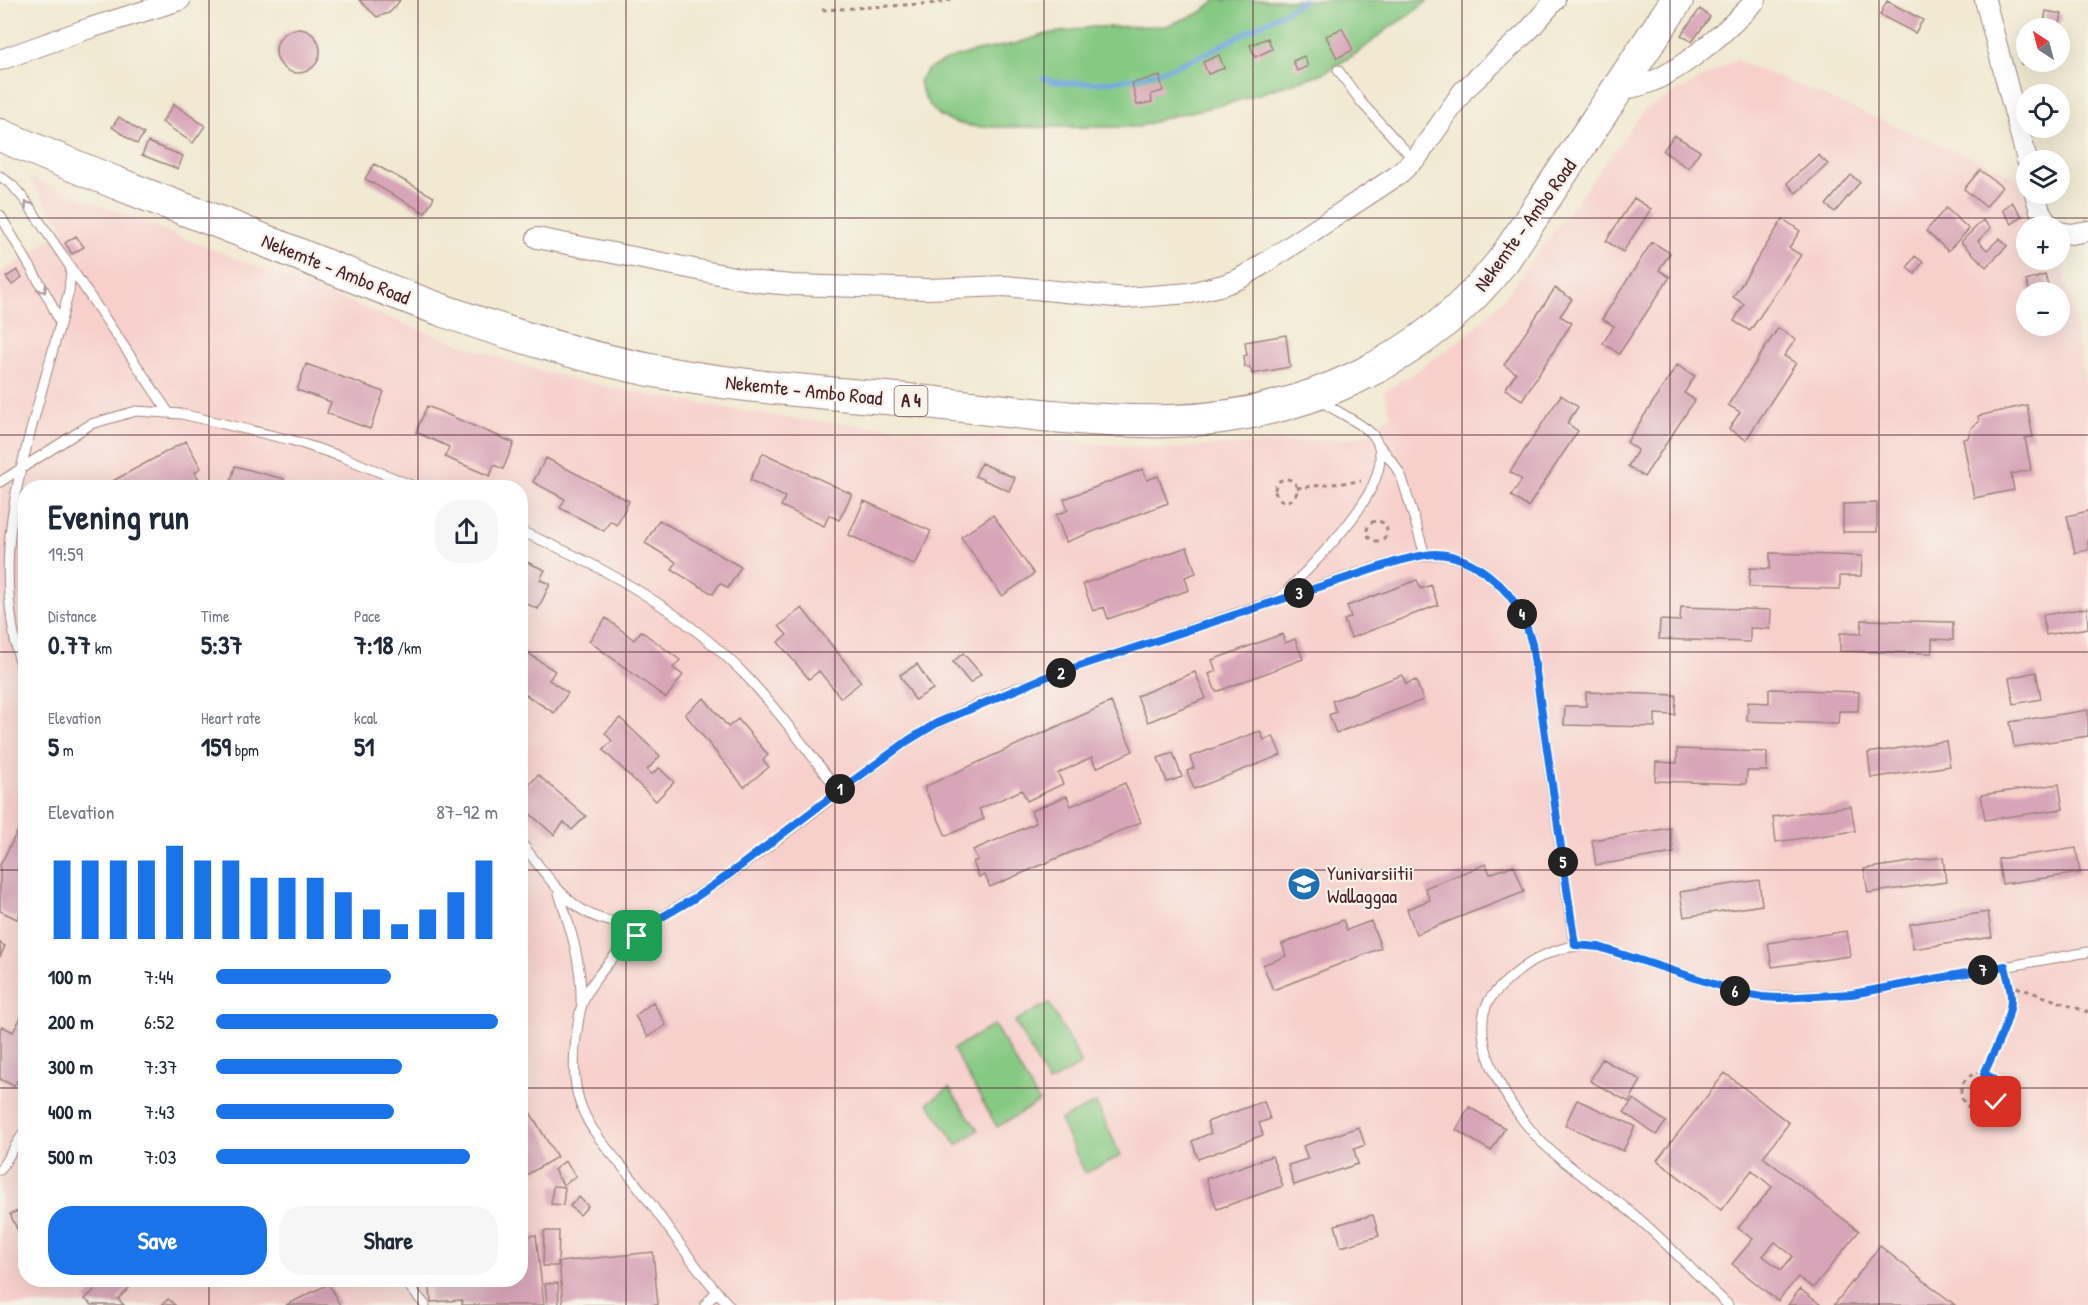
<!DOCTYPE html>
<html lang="en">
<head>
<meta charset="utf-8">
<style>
	body { margin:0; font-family:"Patrick Hand",sans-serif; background:#f6f6f7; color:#1f2937; height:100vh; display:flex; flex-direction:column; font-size:22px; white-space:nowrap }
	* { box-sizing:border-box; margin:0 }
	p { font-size:20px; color:#747a83 }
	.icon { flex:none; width:33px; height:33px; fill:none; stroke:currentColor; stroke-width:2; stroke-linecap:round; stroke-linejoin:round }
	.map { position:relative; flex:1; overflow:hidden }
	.drawer { position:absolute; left:18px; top:480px; width:510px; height:807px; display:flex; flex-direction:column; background:#fff; border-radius:24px; box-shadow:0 6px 24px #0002 }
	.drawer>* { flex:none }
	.needle { width:39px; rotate:324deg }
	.tools { position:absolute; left:2016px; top:18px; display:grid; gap:12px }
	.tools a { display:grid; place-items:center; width:54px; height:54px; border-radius:50%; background:#fff; box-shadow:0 6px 24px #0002; font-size:30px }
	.pin { position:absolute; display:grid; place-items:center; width:51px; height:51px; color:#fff; margin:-26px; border-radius:12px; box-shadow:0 3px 9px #0006 }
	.km { position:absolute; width:30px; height:30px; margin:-15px; border-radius:50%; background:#222; color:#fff; font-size:16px; line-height:30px; text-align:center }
	.round { display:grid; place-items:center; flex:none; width:63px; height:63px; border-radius:24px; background:#f6f6f7 }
	.overview { display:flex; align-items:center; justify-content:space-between; height:102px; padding:0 30px }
	h1 { font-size:33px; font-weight:800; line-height:45px }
	.stats { display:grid; grid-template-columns:repeat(3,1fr); gap:9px; height:102px; padding:6px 30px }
	.stats div { display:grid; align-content:center }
	.stats b { font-size:26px; font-weight:800 }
	.stats small { font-size:16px; font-weight:400 }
	.stats p { font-size:16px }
	.chart { height:168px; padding:12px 30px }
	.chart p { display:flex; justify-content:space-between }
	.chart svg { width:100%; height:108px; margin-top:6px; stroke:#1a73e8; stroke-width:6 }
	.action { display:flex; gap:12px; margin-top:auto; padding:12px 30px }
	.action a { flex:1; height:69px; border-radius:24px; background:#1a73e8; color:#fff; font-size:24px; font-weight:800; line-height:69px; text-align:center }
	.action a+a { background:#f6f6f7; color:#1f2937 }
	ul { padding:0 30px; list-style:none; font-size:20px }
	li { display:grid; grid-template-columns:96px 72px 1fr; align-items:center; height:45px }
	li i { height:15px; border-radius:8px; background:#1a73e8 }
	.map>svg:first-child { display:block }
	.built { fill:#f7d0cc; fill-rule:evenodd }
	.green { fill:#86c983; stroke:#687457; stroke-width:1.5 }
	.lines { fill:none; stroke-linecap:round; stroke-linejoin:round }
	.stream { stroke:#75a8e1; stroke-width:5 }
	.building { fill:#d8a5b8; fill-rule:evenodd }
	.service-casing { stroke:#9e847e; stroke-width:11 }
	.minor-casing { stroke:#9e847e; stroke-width:22 }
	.trunk-casing { stroke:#9e847e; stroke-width:34 }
	.path { stroke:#9e847e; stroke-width:3; stroke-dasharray:4.5 4.5; stroke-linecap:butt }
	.service { stroke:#fff; stroke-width:9 }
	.minor { stroke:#fff; stroke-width:20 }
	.trunk { stroke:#fff; stroke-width:32 }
	.oneway { stroke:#ae9aa0 }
	.route-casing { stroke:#fff; stroke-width:12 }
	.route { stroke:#1a73e8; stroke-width:8 }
	.grid { fill:none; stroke:#4a1f2b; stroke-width:1.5; stroke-opacity:0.55 }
	.labels { text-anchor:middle; stroke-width:4.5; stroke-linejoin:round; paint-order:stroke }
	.shield { fill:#f7f3e8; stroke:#7e5f64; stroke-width:1.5 }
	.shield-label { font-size:18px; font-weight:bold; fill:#4a1f2b }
	.street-label { font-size:20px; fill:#4a1f2b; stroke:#f7f3e8 }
	.poi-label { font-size:20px; fill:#4a1f2b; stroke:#f7f3e8; text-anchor:start }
</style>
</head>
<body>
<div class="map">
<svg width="2088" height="1305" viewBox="0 0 2088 1305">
	<rect width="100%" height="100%" fill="#f7f3e8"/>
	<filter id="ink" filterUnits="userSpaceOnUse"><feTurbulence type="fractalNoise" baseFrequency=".0167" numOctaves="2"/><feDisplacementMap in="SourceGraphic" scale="12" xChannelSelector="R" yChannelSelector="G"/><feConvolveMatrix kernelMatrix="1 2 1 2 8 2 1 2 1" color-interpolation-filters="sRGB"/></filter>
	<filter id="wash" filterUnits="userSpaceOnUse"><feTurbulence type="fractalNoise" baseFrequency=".008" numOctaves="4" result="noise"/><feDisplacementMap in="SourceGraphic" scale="24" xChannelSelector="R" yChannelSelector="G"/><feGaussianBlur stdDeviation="1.35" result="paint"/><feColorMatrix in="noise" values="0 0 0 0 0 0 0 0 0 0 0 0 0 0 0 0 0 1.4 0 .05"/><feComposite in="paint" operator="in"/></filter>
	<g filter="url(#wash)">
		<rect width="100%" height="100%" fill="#f1e9d2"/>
		<path class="built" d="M1736,60l290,120v14l14,32h-14v34h34v-11l28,147v909h-2088v-1032l65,-43 -37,-53 392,153 123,42 65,15 182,32 372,30 192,-11 24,-7 -4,-6 18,-10 -8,-23 67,-45 21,-16 33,-34 140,-188zM2026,292h34v34h-34zM26,488h494v792h-494z"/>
		<path class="green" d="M1216,0h213l-21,16 -18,11 -31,25 -35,21 -94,30 -62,14 -30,10h-156c-33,-2 -55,-12 -63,-46l8,-11 17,-9 28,-9 42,-8 33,-10 46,-7 73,-1 34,-13z
			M1049,1003l33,61 -34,19 -33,-62z
			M994,1025l45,77 -42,25 -44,-78z
			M949,1088l29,42 -21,15 -29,-42z
			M1096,1103l25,53 -36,17 -25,-53z"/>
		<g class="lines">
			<path class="stream" d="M1043,78c13,6 27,5 41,5 67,0 118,-26 176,-58 14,-8 31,-15 43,-25"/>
		</g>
		<g id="blocks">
			<path class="building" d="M359,0h41l-5,7 -6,6 -12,4z
				M1887,1l36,19 -8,13 -35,-18z
				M1700,9l10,8 -18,25 -11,-7z
				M2046,11l16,3 -3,14h-16z
				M1342,28l11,22 -16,8 -11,-22z
				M276 51a22 22 0 1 1 44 0a22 22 0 1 1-44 0Z
				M1268,38l4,11 -17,8 -5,-12z
				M2023,42h3v20h22v4l-27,-2z
				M1219,55l5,13 -16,6 -5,-12z
				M1304,56l4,10 -11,5 -4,-10z
				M1160,76l3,15 -12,3 1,8 -15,3 -5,-22z
				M174,104l31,22 -12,17 -31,-21z
				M119,117l25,17 -7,10 -25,-17z
				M1674,135l26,16 -12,17 -25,-17z
				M148,142l35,14 -5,13 -36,-14z
				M1818,155l10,9 -32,29 -9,-10z
				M374,164l60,33 -9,16 -60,-34z
				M1980,170l22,17 -16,20 -22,-18z
				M1851,175l9,7 -25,30 -9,-7z
				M1634,198l17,11 -28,43 -17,-11z
				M2012,202l10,14 -10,8 -10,-14z
				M1946,208l23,21 -21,22 -22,-20z
				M1783,219l17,12 -11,17 12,7 -51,76 -16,-10 10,-17 -11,-7z
				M1983,220l8,8 -13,13 9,9 13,-12 7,8 -21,21 -25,-25z
				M76,236l8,11 -12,7 -7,-11z
				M1652,242l18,11 -11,17 11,7 -51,77 -16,-11 11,-17 -12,-7z
				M1915,256l8,6 -8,12 -8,-6z
				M17,270l5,7 -10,8 -6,-8z
				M2045,275l5,17h-20l-4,-11z
				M1555,288l17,11 -12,17 12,7 -50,77 -17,-11 11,-16 -12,-8z
				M1778,328l18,11 -12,17 12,7 -50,77 -17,-11 11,-17 -12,-7z
				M1286,335l4,32 -38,7 -2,-7h-5l-1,-11 3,-1 -2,-13z
				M306,364l78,28 -14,37 -43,-16 4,-11 -34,-12z
				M1677,365l18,11 -11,17 11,7 -51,77 -16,-11 10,-16 -11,-8z
				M1561,395l17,12 -11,16 11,8 -50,76 -17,-11 11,-16 -12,-8z
				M2027,405l6,32 -8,1 6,32 -20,4 3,16 -40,8 -11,-59 5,-1 3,-10 8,-6 -1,-6z
				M427,406l87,37 -11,26 -9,-4 -4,11 -45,-19 4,-10 -33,-15z
				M186,441l15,27 -6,4 7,13 -5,3h-97z
				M763,453l89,41 -13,26 -10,-5 -5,11 -43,-20 4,-9 -35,-17z
				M546,458l83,43 -12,24 -7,-4 -6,10 -44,-23 5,-9 -32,-17z
				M981,463l34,15 -6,13 -34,-15z
				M235,466l49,13 -2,9h-53z
				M1143,469l4,11 11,-4 10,27 -102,39 -10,-27 12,-5 -4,-11z
				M864,501l67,30 -16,34 -66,-30z
				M1877,503v29h-34v-28z
				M2088,511v39l-13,3 -8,-37z
				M993,515l41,59 -32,22 -41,-59z
				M659,520l82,47 -13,21 -8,-5 -7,11 -41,-24 4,-8 -31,-19z
				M1187,547l9,26 -11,4 4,13 -81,29 -4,-12 -11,4 -10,-27z
				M1770,553l92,3 -1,20h-21v13l-91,-2 1,-19 20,1z
				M520,559l25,11 -5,10 10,4 -12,25 -18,-8z
				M1417,580l4,9 10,-4 7,20 -87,33 -7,-18 7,-3 -4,-11z
				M1681,607l90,3 -1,19 -20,-1v14l-91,-3 1,-19 20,1z
				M802,608l59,74 -20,16 -22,-27 -10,8 -31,-37 9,-7 -8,-9z
				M2087,608l1,20 -42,7 -3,-20z
				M606,618l28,22 7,-9 39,29 -7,8 10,7 -17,23 -77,-57z
				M1862,620l91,2v18l-21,-1v14l-92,-2v-18l21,1z
				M1282,634l3,9 10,-4 8,20 -87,33 -7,-18 7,-3 -4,-11z
				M520,648l35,23 -6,9 19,13 -14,20 -34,-22z
				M963,653l18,21 -11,9 -17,-21z
				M917,664l16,25 -18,11 -15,-25z
				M1195,672l11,26 -58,24 -11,-26z
				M2036,672l5,27 -27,5 -5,-26z
				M1402,675l4,9 10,-4 7,20 -87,33 -7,-18 7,-3 -4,-11z
				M1769,689l90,3 -1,19h-19l-1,13 -91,-3 1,-19 21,1z
				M1586,692l90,3 -1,20 -20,-1v13l-91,-2 1,-19h21z
				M704,698l24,29 10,-8 30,36 -5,5 6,7 -25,20 -59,-73z
				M1111,702l22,49 -37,17 -4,-11 -34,16 5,11 -36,17 -5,-11 -43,19 5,10 -38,17 -22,-49z
				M2088,710v26l-74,11 -4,-25z
				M620,718l40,38 -13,14 5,4 7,-6 15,14 -18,19 -53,-51 9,-9 -7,-8z
				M1260,731l4,9 9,-4 8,19 -87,34 -7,-18 7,-3 -4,-11z
				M1946,741l4,25 -79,12 -3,-25z
				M1677,749l90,3v19h-20l-1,13 -91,-3 1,-19 21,1z
				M1173,753l9,24 -15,5 -9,-24z
				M538,775l48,41 -14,14 -8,-8 -10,13 -34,-30v-29l10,8z
				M1125,783l16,39 -151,65 -5,-12 -6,2 -6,-15 5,-2 -5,-10 63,-27 -5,-12 36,-15 4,10z
				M2059,784l4,25 -78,11 -4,-25z
				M1851,806l4,25 -79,11 -3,-25z
				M26,815v88l-9,16 -17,-8v-46z
				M1670,828l4,25 -78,12 -4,-25z
				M2076,848l4,25 -78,11 -4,-25z
				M1943,857l3,25 -78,11 -4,-24z
				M1486,864l4,10 24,-9 10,27 -108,42 -9,-25 23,-9 -5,-12z
				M1759,880l3,25 -78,12 -4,-25z
				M1988,912l4,25 -79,12 -3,-25z
				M1343,920l4,10 24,-9 10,27 -108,42 -10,-25 23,-9 -4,-12z
				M1847,931l3,25 -78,11 -4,-24z
				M0,943l5,3 -5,11z
				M653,1002l13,23 -18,12 -13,-21z
				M26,1008v57l-12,21 -14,-7v-50l2,-3 11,6z
				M1602,1059l39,21 -12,22 -39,-21z
				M1725,1073l64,50 -26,34 96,74 -46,57 -15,-11 -20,24 -46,-37 21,-25 -15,-11 34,-41 -20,-17 -31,40 -64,-50zM1775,1242l18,14 -12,14 -18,-14z
				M1634,1099l32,23 -10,13 -32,-23z
				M1577,1100l58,26 -12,25 -58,-26z
				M1264,1101l6,18 -11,4 4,12 -65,24 -6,-18 19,-8 -4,-11z
				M525,1104l32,53 -37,22v-72z
				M1469,1107l36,21 -14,23 -35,-21z
				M1359,1127l6,18 -11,4 4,15 -64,21 -6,-20 20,-6 -5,-13z
				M1272,1156l11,30 -66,23 -11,-30z
				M565,1161l11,15 -13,9 -9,-15z
				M553,1186l12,1 -2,18 -12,-1z
				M579,1197l9,9 -8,9 -10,-9z
				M26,1208v40l-16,-34z
				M1373,1215l6,21 -38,11 -6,-22z
				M544,1231h15l-1,35h-15z
				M536,1235l8,70h-82v-5l-31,2 -1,-15 31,-2 -1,-5h60v-43z
				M1880,1246l75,59h-121z
				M653,1252l5,53h-95l-4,-43z
				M105,1280h32l-19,19 6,6h-32l-7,-6z
				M558,1283l1,22h-12l-2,-21z
				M329,1284l11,21h-54z
				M1800,1289l21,16h-33z
				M168,1299l7,6h-13z"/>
		</g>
	</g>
	<g filter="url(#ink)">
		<use href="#blocks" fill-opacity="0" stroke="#9e847e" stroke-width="1.5"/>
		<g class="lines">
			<defs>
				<path id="service" d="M1338,70l23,32 53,58
					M0,176l12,9 13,15 144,213
					M0,215l49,84 11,24
					M1379,445l15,19 8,14 23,77
					M0,482l91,-58 45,-13 46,3 109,26 52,17 75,31
					M520,531c82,34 165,81 227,146 33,35 62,76 92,114
					M1281,597c28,-30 126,-118 92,-162 -10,-12 -40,-25 -54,-35
					M26,686c-26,-89 -22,-156 2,-245 13,-50 28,-100 41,-150l2,-22
					M520,841c38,49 63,94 134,79
					M559,893c12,37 23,71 22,109
					M0,1170l26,-41
					M404,1280l21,25
					M705,1305l11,-13
					M729,1305c-31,-33 -56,-71 -83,-108 -42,-59 -81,-76 -70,-159 3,-22 4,-37 17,-55 17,-24 40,-48 65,-64 22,-14 44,-26 66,-40 63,-45 123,-94 185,-139 62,-39 132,-61 201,-84 66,-22 132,-45 198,-66 35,-11 107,-41 141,-34 31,6 62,34 75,62 3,8 5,17 8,26l42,301
					M1728,1305c-30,-29 -58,-59 -89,-86 -29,-25 -62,-45 -90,-70 -31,-27 -81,-102 -62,-145 5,-10 13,-17 21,-24 25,-23 57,-39 91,-33l146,47 17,3h17l73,-3 236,-42"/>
				<path id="minor" d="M1985,0l42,160
					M0,60l90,-32 90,-28
					M1619,88c42,5 110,-59 137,-88
					M2035,194l5,17 9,15
					M2060,232l11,2 17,-3
					M537,238l222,44 33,3 136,4 77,-3 120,12 65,-5 33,-8 16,-6 15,-9 144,-95 20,-19 45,-65 66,-61 26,-30"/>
				<path id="trunk" d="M0,135c44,19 89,37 134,55 35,14 70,26 105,40 134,55 268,111 411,140 94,19 192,23 287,33 77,9 155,20 233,18 129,-3 256,-59 335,-163l172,-258"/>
			</defs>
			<use href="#service" class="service-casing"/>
			<use href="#minor" class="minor-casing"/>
			<use href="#trunk" class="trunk-casing"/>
			<path class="path" d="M822,10l116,-7 13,-3
				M1275 490a11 11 0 1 1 22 0a11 11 0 1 1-22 0Z
				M1297,488l64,-7
				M1367 531a10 10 0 1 1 20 0a10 10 0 1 1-20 0Z
				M2008,984l80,28
				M1961 1092a19 19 0 1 1 38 0a19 19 0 1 1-38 0Z
				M1984,1074l24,-56 3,-21 -3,-18"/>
			<use href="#service" class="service"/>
			<use href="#minor" class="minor"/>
			<use href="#trunk" class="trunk"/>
		</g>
		<defs><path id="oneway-chevron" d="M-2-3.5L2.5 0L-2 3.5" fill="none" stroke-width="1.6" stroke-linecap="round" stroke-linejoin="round" transform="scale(1.5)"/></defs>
		<g class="oneway">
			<use href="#oneway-chevron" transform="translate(28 205) rotate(-124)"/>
			<use href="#oneway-chevron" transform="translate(43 289) rotate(60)"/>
		</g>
	</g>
	<g class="lines" filter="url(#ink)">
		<defs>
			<path id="route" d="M637,936l20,-16 36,-21 34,-23 112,-85 70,-51 28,-17 109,-46 349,-115c13,-3 27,-8 41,-8 36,1 72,32 87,63 4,9 6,18 9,27l43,301 24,2 146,47 17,3 17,1 73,-4 153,-28c2,10 6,22 6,32 0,23 -18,54 -27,76 13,4 18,15 12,28"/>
		</defs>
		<use href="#route" class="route-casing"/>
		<use href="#route" class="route"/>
	</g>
	<path class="grid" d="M209,0v488M418,0v488M626,0v1305M835,0v1305M1044,0v1305M1253,0v1305M1462,0v1305M1670,0v1305M1879,0v1305M0,218h2088M0,435h2088M0,652h26M520,652h1568M0,870h26M520,870h1568M0,1088h26M520,1088h1568M209,1280v25M418,1280v25"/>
	<defs>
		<symbol id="university-disc" viewBox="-11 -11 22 22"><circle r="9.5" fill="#1f6fb2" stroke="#f7f3e8"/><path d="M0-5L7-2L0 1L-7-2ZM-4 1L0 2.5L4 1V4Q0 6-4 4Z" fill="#fff"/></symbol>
	</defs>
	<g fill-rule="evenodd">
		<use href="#university-disc" x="1285" y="865" width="38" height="38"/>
	</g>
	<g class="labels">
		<rect class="shield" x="894.5" y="386" width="33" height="30" rx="4.5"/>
		<g class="shield-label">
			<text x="911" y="407">A 4</text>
		</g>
		<g class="street-label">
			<text transform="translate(1525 225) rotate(-54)" y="7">Nekemte - Ambo Road</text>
			<text transform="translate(336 269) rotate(22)" y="7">Nekemte - Ambo Road</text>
			<text transform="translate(804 390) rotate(6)" y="7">Nekemte - Ambo Road</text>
		</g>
		<g class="poi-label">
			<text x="1327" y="880">Yunivarsiitii<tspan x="1327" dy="23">Wallaggaa</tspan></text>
		</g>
	</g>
</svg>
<div class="tools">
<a><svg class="needle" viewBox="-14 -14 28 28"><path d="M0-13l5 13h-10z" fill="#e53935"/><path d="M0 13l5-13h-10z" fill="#747a83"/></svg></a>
<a><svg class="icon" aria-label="locate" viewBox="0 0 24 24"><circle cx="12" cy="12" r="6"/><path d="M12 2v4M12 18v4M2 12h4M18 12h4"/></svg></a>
<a><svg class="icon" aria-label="layers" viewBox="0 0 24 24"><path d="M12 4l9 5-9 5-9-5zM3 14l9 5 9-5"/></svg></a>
<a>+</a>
<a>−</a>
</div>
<div class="pin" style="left:637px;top:936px;background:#1e9e55"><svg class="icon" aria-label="arrive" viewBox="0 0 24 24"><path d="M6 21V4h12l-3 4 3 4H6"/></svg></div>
<div class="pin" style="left:1996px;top:1102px;background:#d93025"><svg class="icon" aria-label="check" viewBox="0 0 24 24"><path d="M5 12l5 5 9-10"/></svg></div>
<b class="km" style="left:840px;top:789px">1</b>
<b class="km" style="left:1061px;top:673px">2</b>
<b class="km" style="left:1299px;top:593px">3</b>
<b class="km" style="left:1522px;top:614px">4</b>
<b class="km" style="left:1563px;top:862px">5</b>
<b class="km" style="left:1735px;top:991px">6</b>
<b class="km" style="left:1983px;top:970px">7</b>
<section class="drawer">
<div class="overview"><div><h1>Evening run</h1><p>19:59</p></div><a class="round"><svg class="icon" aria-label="share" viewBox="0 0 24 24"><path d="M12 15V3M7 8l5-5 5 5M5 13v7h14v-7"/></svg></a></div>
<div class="stats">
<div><p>Distance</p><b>0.77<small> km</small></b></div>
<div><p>Time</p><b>5:37</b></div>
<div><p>Pace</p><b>7:18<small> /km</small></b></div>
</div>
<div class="stats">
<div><p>Elevation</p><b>5<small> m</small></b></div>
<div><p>Heart rate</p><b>159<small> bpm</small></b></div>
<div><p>kcal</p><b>51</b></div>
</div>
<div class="chart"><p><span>Elevation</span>87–92 m</p>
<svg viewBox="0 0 160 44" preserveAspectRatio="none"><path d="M5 44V12M15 44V12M25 44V12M35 44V12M45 44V6M55 44V12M65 44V12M75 44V19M85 44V19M95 44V19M105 44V25M115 44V32M125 44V38M135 44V32M145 44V25M155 44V12"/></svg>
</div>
<ul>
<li><b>100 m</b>7:44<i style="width:62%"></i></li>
<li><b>200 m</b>6:52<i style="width:100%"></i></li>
<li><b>300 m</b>7:37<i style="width:66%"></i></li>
<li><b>400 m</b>7:43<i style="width:63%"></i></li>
<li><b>500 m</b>7:03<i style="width:90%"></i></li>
</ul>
<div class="action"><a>Save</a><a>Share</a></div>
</section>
</div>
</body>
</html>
